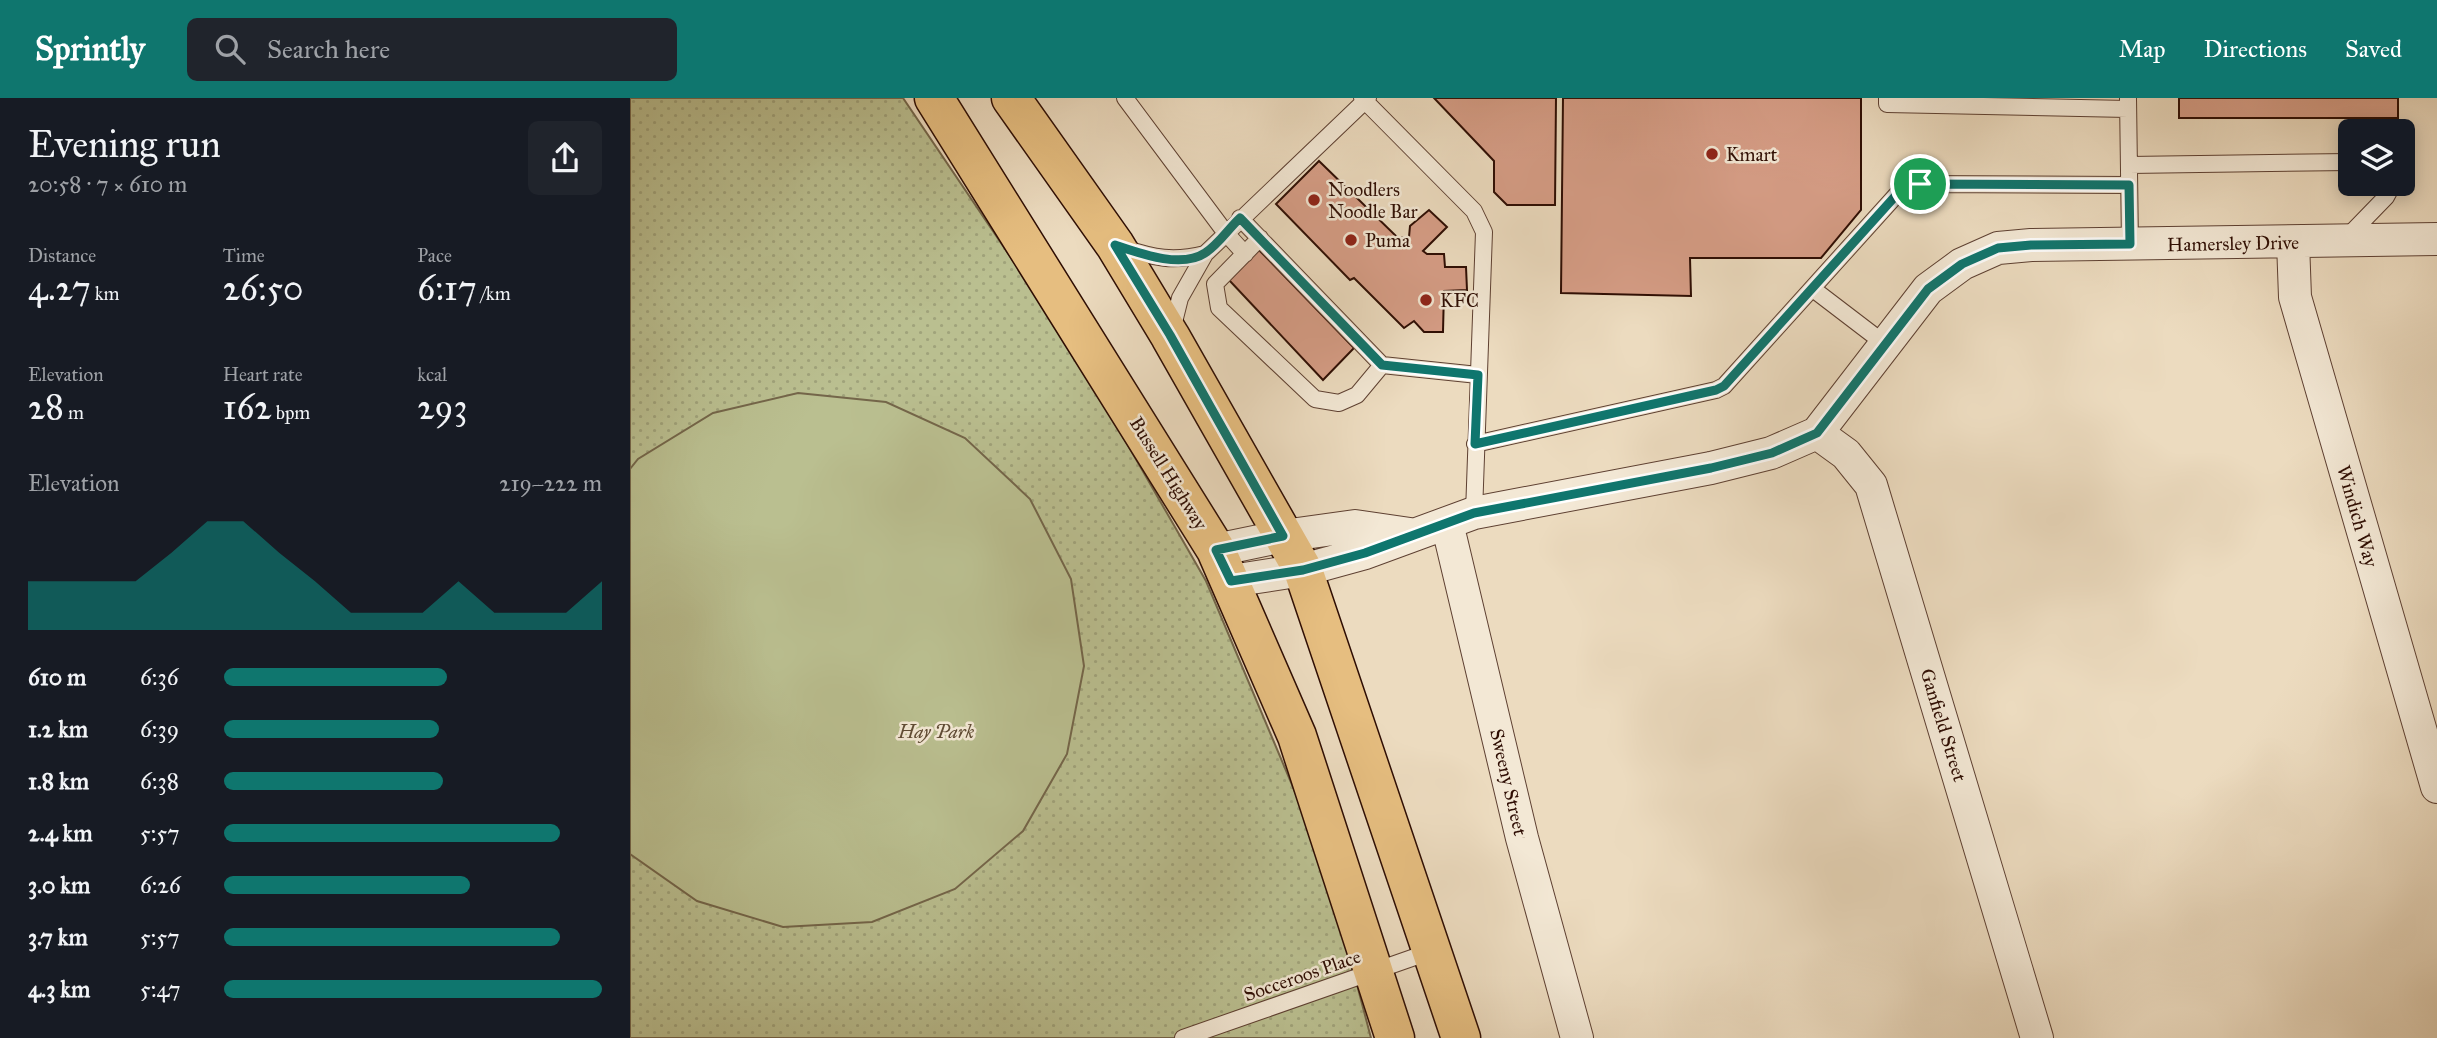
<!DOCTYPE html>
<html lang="en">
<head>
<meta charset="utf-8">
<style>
	body { margin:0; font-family:"IM FELL Great Primer",serif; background:#20242c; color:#f1f3f6; height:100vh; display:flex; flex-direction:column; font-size:26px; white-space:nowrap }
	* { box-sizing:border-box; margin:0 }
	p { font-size:23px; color:#9ea1a6 }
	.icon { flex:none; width:38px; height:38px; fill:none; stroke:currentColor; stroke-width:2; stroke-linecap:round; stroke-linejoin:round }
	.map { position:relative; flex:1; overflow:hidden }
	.panel { display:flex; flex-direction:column; background:#171b24; width:630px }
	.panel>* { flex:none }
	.buttons { position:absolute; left:1708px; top:21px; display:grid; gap:14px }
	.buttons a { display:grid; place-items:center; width:77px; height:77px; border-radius:10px; background:#171b24; box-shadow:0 4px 18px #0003; font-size:35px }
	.pin { position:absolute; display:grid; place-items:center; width:60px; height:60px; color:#fff; margin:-30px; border:4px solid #fff; border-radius:50%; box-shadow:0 2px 7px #0007 }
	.round { display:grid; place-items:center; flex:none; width:74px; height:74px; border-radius:10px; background:#20242c }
	.overview { display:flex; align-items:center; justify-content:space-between; height:119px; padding:0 28px }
	h1 { font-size:38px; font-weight:600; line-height:52px }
	.figures { display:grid; grid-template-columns:repeat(3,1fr); gap:10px; height:119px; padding:7px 28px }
	.figures div { display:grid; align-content:center }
	.figures b { font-size:35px; font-weight:600 }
	.figures small { font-size:19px; font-weight:400 }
	.figures p { font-size:19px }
	.chart { height:196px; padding:14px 28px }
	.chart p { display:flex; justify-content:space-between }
	.chart svg { width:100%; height:126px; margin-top:7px; fill:#0f766e; opacity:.7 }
	ul { padding:0 28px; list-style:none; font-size:23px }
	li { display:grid; grid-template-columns:112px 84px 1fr; align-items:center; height:52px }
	li i { height:18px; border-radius:9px; background:#0f766e }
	header { display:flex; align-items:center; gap:42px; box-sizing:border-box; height:98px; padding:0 35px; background:#0f766e; color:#fff }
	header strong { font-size:33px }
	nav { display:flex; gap:38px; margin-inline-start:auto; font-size:24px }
	.search { width:490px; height:63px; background:#20242c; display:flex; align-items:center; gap:18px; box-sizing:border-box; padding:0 24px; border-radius:10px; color:#9ea1a6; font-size:26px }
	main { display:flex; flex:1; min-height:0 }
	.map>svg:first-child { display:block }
	.grass { fill:url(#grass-dots); stroke:#74664a; stroke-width:2 }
	.pitch { fill:#babf90; stroke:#74664a; stroke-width:2 }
	.building { fill:#d69d86; stroke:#2e0d03; stroke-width:2 }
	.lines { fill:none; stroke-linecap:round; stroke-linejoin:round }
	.service-casing { stroke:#5e4032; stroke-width:18 }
	.minor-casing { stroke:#5e4032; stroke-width:34 }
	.primary-casing { stroke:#2e0d03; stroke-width:41 }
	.service { stroke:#f3e8d5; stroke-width:16 }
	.minor { stroke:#f3e8d5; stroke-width:32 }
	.primary { stroke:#e6be80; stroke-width:38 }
	.route-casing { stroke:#fff; stroke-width:14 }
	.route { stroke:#0f766e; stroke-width:9 }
	.poi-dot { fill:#8f2418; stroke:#f3e8d5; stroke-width:2.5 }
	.labels { text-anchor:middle; stroke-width:5; stroke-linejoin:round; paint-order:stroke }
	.poi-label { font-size:19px; fill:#2e0d03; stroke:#f3e8d5; text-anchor:start }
	.street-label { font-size:19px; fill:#2e0d03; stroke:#f3e8d5 }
	.park-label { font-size:19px; font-style:italic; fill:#5f4b34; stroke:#f3e8d5 }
</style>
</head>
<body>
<header>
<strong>Sprintly</strong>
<div class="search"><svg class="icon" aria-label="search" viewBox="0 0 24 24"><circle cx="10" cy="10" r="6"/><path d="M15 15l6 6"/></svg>Search here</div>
<nav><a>Map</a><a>Directions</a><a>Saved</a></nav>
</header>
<main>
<section class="panel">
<div class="overview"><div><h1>Evening run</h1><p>20:58 · 7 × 610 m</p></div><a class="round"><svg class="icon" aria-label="share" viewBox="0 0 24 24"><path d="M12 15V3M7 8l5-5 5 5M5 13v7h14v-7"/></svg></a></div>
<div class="figures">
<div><p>Distance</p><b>4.27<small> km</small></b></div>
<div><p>Time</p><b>26:50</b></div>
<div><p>Pace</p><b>6:17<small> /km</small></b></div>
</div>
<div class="figures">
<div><p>Elevation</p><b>28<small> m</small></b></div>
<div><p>Heart rate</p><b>162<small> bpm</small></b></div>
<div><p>kcal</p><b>293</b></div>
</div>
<div class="chart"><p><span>Elevation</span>219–222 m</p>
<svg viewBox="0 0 160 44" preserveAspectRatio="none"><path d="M0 44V27L10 27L20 27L30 27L40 17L50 6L60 6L70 17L80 27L90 38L100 38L110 38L120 27L130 38L140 38L150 38L160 27V44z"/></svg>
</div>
<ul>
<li><b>610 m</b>6:36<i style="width:59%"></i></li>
<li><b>1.2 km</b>6:39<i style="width:57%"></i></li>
<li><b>1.8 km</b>6:38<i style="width:58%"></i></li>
<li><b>2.4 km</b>5:57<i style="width:89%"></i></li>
<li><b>3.0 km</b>6:26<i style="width:65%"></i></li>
<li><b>3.7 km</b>5:57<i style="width:89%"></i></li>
<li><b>4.3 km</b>5:47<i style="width:100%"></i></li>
</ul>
</section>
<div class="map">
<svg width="1807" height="940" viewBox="0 0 1807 940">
	<defs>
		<pattern id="grass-dots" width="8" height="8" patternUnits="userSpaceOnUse" patternTransform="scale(1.75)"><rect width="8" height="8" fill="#babf90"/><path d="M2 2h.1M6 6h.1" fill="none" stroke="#a0a37b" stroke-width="1.8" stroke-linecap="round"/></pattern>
	</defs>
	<rect width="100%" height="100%" fill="#ecdbbf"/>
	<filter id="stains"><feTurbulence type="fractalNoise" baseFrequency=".00286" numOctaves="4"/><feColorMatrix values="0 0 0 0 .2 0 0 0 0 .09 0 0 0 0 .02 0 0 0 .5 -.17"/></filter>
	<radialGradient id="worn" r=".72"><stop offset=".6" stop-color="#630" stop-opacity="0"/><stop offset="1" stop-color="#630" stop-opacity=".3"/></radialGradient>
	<path class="grass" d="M0,0h273l169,250 134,233 119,282 46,175h-741z"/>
	<path class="pitch" d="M168,295l88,9 79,36 65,61 41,80 13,87 -17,88 -44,77 -68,58 -83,33 -89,5 -86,-26 -67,-47v-385l8,-10 75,-46z"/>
	<path class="building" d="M804,0h122l-1,107h-48l-13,-13v-31z
		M933,0h298v112l-40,48h-131l1,38 -130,-3z
		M1549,0h219v20h-219z
		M689,63l79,77 11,-1 1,-11 19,-16 18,17 -24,24 4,3h17l1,13h21l1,23 -23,1 -1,41h-19l-10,-11 -10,7 -50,-50 -4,2 -74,-76z
		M629,152l95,98 -31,32 -94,-100z"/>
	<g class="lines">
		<defs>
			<path id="service" d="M495,0l100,134 20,22
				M732,0l112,113 10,21 -10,281
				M1257,0v6l241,5
				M1498,0l2,146
				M1499,67l221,-3
				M610,120l142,147 96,10
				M630,140l-45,46 4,24 96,91 24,4 18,-8 25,-30
				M1724,143v-11l32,-33 7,-13
				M494,150c30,10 49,14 81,6
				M1183,191l72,55
				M542,232l8,-32 25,-44 163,-156
				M845,346l241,-54 8,-4 175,-194 21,-8 209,1
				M553,940l249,-87"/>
			<path id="minor" d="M1663,144l2,55 142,490
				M1187,335l29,21 25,31 166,553
				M817,425l75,315 55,200
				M586,452l67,-14 72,-10 55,8
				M601,483l72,-11 62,-17 109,-40 237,-45 60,-15 46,-20 111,-144 34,-25 36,-16 33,-3 406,-6"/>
			<path id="primary" d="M304,0l282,452 81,186 98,302
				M381,0l104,147 55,91 133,234 158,468"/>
		</defs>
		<use href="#service" class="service-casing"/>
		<use href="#minor" class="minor-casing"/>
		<use href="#primary" class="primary-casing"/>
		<use href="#service" class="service"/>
		<use href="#minor" class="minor"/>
		<use href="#primary" class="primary"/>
	</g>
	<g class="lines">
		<defs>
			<path id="route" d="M1290,86l209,1 1,59 -99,1 -33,3 -36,16 -34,25 -111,144 -45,20 -61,15 -237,45 -109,40 -62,17 -72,11 -15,-31 67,-14 -113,-201 -55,-90c24,8 66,24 90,8 13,-8 24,-25 35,-35l142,147 96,10 -3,69 241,-54 8,-4 175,-194z"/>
		</defs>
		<use href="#route" class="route-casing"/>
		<use href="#route" class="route"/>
	</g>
	<g class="poi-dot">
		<circle cx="1082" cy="56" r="7"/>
		<circle cx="684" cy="102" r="7"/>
		<circle cx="721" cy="142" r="7"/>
		<circle cx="796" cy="202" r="7"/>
	</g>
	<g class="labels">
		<g class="poi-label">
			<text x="1096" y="63">Kmart</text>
			<text x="698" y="98">Noodlers<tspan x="698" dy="22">Noodle Bar</tspan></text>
			<text x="735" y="149">Puma</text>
			<text x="810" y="209">KFC</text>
		</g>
		<g class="street-label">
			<text transform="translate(1603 145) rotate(-1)" y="7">Hamersley Drive</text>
			<text transform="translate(539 375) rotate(58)" y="7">Bussell Highway</text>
			<text transform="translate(1728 418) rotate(74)" y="7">Windich Way</text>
			<text transform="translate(1314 627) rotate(73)" y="7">Ganfield Street</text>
			<text transform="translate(879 684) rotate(77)" y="7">Sweeny Street</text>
			<text transform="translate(672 877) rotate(-19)" y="7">Socceroos Place</text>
		</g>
		<g class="park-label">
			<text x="306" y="640">Hay Park</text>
		</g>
	</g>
	<rect width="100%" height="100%" filter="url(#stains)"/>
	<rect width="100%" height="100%" fill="url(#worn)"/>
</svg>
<div class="buttons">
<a><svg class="icon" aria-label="layers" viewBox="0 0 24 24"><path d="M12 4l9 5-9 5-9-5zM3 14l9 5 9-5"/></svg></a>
</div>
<div class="pin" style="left:1290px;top:86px;background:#1e9e55"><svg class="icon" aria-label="arrive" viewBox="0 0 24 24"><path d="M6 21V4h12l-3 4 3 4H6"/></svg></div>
</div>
</main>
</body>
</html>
